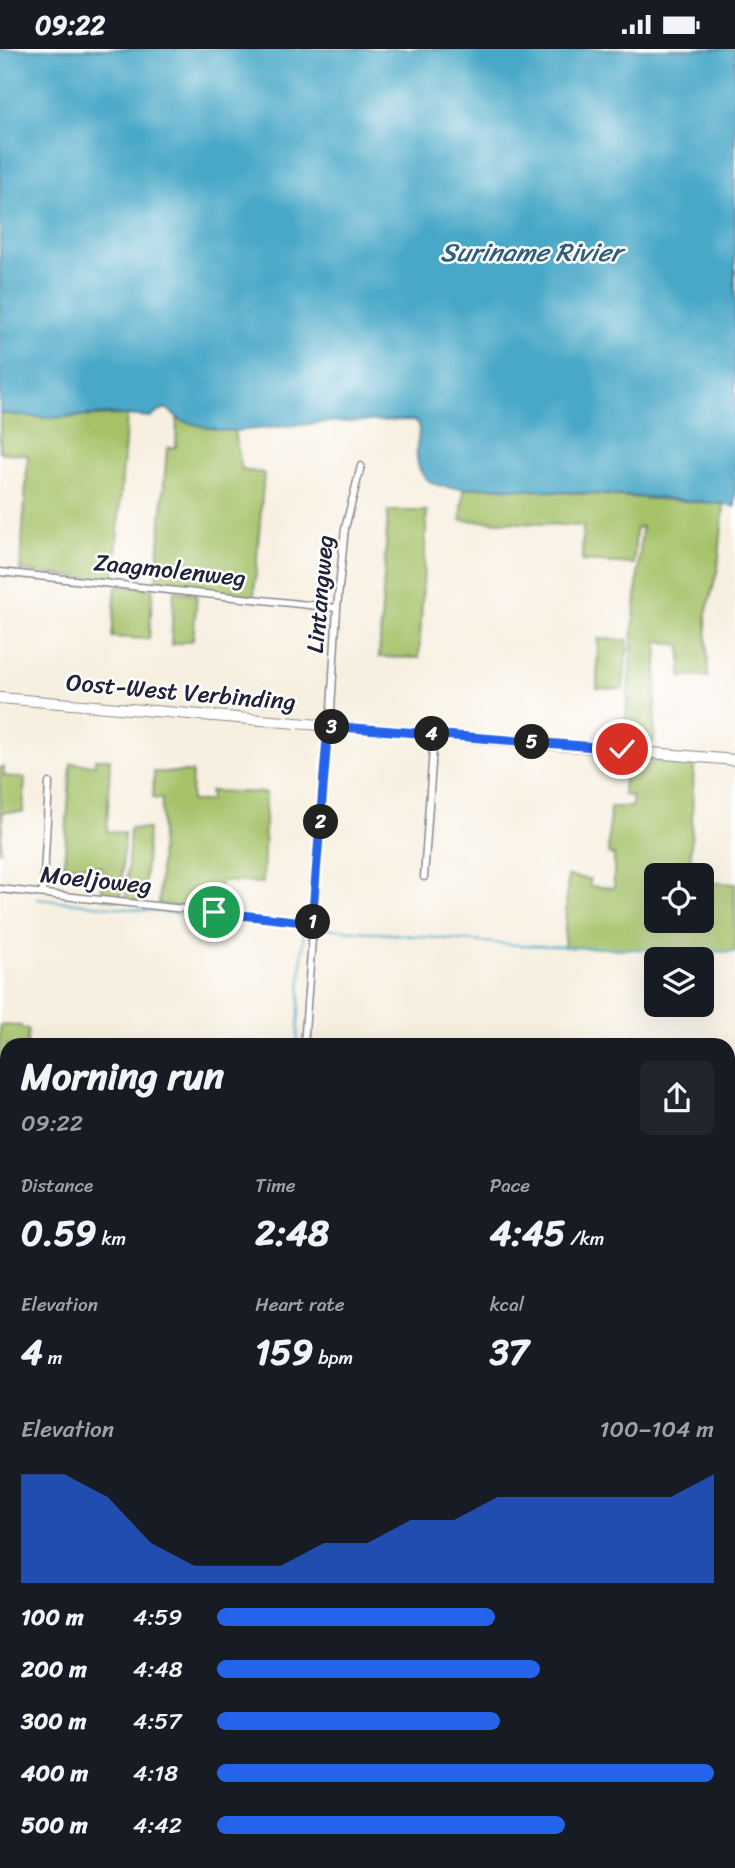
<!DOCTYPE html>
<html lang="en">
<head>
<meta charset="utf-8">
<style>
	body { margin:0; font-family:Sriracha,sans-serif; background:#20242c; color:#f1f3f6; height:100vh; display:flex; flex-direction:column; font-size:26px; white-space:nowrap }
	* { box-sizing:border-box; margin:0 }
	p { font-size:23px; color:#9ea1a6 }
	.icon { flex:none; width:38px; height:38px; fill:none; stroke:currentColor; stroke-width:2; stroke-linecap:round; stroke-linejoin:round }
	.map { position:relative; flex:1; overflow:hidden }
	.panel { position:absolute; left:0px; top:989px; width:735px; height:831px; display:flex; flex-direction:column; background:#171b24; border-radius:21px 21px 0 0; box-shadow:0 7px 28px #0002 }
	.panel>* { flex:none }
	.tools { position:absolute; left:644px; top:814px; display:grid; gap:14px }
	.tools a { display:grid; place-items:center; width:70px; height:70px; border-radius:10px; background:#171b24; box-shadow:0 7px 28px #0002; font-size:35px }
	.pin { position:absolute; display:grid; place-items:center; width:60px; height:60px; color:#fff; margin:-30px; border:4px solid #fff; border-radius:50%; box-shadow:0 2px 7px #0007 }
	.km { position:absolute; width:35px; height:35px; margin:-18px; border-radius:50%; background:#222; color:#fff; font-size:19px; line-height:35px; text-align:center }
	.round { display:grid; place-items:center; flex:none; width:74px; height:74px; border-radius:10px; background:#20242c }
	.summary { display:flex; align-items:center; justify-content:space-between; height:119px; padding:0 21px }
	h1 { font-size:38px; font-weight:700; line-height:52px }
	.stats { display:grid; grid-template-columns:repeat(3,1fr); gap:10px; height:119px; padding:7px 21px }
	.stats div { display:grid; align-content:center }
	.stats b { font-size:35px; font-weight:700 }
	.stats small { font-size:19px; font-weight:400 }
	.stats p { font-size:19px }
	.chart { height:196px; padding:14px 21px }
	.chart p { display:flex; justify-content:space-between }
	.chart svg { width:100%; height:126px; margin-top:7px; fill:#2563eb; opacity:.7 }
	ul { padding:0 21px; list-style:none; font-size:23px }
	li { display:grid; grid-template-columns:112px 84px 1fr; align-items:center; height:52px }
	li i { height:18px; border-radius:9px; background:#2563eb }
	.status { display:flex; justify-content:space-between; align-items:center; height:49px; padding:0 35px; background:#171b24; direction:ltr }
	.status svg { height:19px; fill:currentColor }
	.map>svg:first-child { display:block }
	.green { fill:#a5c269; stroke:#647252; stroke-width:2 }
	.forest { fill:#84a85d; stroke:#53654c; stroke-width:2 }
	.water { fill:#48a8c7; stroke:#356581; stroke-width:2 }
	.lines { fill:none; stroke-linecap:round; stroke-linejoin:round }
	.stream { stroke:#48a8c7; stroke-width:2 }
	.canal { stroke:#48a8c7; stroke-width:7 }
	.street-casing { stroke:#8c888d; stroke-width:9 }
	.primary-casing { stroke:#8c888d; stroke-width:12 }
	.street { stroke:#fff; stroke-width:6 }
	.primary { stroke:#fff; stroke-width:10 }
	.route-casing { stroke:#fff; stroke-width:14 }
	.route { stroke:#2563eb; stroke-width:9 }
	.labels { text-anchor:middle; stroke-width:5; stroke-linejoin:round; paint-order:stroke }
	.street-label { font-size:24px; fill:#22223b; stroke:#fff }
	.water-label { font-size:26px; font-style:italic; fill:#335e7a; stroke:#fff }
</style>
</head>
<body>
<div class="status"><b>09:22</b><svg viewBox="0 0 49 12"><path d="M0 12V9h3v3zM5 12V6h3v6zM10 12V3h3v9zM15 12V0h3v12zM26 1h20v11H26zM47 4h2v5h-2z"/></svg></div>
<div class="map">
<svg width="735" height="1819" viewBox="0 0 735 1819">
	<rect width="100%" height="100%" fill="#fff"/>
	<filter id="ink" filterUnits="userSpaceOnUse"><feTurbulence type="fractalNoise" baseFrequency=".0143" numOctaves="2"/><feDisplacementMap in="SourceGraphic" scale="14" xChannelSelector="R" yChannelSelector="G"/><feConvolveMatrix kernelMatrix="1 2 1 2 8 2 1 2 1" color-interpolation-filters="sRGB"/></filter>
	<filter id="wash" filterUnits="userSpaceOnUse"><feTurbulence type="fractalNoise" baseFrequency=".00686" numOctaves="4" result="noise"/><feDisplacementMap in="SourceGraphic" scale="28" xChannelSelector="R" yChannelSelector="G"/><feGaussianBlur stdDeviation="1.57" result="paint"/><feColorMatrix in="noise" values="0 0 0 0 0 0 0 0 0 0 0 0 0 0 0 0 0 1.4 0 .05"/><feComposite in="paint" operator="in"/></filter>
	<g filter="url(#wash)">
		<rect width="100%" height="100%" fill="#f7efdf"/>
		<path class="green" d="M0,365l46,4 81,-3 -13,166 -94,-10 8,-116 -28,-3z
			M177,370l27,8 30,4 8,39 22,3 -10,123 -80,-9 -18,-4 11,-135 9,-1z
			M488,438l236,17 -6,64 -12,47 2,62h-27v-32l-23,-4 -4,100 -30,-4 18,-210 -6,1 -2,36 -52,-3 1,-35 -122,-6 3,-31z
			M388,462h39l-8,147 -40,-1z
			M116,537l37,3 -4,50 -37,-2z
			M174,542l23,3 -4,46 -22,5z
			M598,590l30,1 -5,49 -26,-1z
			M625,709l69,5 -4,112h-34v46h46v-39l33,2v68l-171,-5 4,-71 22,3v7l24,2v-33l-6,-1 2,-47h22v-11l-9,-1z
			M95,710h15l-3,72 17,2 -3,67 -19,-2v-31l-38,-2 7,-102 24,2z
			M0,718h4v9l21,2 -2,34h-20l-3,40z
			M154,723h38l-1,29h19v-10l56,2 -3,90 -43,-2 -2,30 -59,-7 3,-105 -9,-1z
			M130,779l18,1 -4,73 -18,-2z
			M0,976l21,1 1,3h6l-1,16h-20v11l-7,-1z
			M735,1224v198l-1,17 -6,-1v-175z
			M0,1284l7,1v80l-7,-1z
			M0,1545h7v112h-7z
			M345,1813h86v6h-87z"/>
		<path class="forest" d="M728,1741l7,1v77h-95l1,-6h87z"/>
		<path class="water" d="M0,0h735v458l-11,-3 -55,-5 -181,-12c-27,2 -68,7 -71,-29 -2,-11 3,-22 2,-33l-4,-4 -5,-1 -79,2 -97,9 -15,-1 -37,-9 -16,-13 -15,9 -41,-3 -64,4 -46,-5z"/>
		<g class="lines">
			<path class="stream" d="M37,850l174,18
				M218,868l86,9 -7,119
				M311,996l6,-108 4,-9 197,17 217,7
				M0,1035l7,1
				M0,1050l7,1
				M728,1128l7,1
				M0,1254h7
				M728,1314l7,1
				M10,1819v-6
				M138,1819v-6
				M154,1819l1,-6
				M332,1819v-6
				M344,1819l1,-6
				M640,1819l1,-6"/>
			<path class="canal" d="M0,1464h7
				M728,1512h7"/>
		</g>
	</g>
	<g filter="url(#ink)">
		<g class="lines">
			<defs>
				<path id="street" d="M0,523l337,36
					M330,677l7,-118 8,-80 16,-62
					M424,828l10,-143
					M0,840l312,34
					M43,844l6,-110
					M304,996l24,-319
					M0,1042l7,1
					M728,1121l7,1
					M0,1455h7
					M728,1504h7
					M146,1819l1,-6
					M475,1819l1,-6"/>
				<path id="primary" d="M0,649l735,62"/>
			</defs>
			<use href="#street" class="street-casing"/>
			<use href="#primary" class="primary-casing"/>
			<use href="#street" class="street"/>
			<use href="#primary" class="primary"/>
		</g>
	</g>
	<g class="lines" filter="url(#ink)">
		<defs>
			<path id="route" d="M214,863l98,11 16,-197 294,23"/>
		</defs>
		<use href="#route" class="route-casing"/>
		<use href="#route" class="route"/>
	</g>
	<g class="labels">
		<g class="street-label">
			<text transform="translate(170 521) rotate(6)" y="8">Zaagmolenweg</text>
			<text transform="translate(320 545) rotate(-85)" y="8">Lintangweg</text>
			<text transform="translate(181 643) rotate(5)" y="8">Oost-West Verbinding</text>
			<text transform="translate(96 831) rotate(6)" y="8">Moeljoweg</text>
		</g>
		<g class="water-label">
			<text x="531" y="212">Suriname Rivier</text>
		</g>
	</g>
</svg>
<div class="tools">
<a><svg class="icon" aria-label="locate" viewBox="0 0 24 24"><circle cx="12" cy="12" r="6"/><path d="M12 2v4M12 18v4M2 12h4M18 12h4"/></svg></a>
<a><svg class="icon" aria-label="layers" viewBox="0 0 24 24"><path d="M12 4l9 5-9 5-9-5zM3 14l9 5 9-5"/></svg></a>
</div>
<div class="pin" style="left:214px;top:863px;background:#1e9e55"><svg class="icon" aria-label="arrive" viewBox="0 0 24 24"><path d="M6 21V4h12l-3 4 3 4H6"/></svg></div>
<div class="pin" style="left:622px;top:700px;background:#d93025"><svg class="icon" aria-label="check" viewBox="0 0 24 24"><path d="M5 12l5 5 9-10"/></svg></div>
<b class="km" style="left:313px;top:873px">1</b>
<b class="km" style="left:321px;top:773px">2</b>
<b class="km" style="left:332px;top:678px">3</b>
<b class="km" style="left:432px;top:685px">4</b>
<b class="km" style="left:532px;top:693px">5</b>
<section class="panel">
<div class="summary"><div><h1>Morning run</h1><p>09:22</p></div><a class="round"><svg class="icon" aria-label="share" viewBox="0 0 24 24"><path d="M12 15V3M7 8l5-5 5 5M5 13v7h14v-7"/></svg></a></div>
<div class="stats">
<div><p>Distance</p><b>0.59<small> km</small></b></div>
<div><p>Time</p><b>2:48</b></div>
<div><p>Pace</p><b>4:45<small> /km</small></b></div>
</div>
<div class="stats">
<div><p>Elevation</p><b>4<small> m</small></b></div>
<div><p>Heart rate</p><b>159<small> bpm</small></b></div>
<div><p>kcal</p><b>37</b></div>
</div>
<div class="chart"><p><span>Elevation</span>100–104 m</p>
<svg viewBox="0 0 160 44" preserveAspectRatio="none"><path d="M0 44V6L10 6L20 14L30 30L40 38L50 38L60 38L70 30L80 30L90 22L100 22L110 14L120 14L130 14L140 14L150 14L160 6V44z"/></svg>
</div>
<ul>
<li><b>100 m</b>4:59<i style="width:56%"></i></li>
<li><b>200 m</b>4:48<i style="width:65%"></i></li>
<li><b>300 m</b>4:57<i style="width:57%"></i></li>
<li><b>400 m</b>4:18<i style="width:100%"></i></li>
<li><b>500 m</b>4:42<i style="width:70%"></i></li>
</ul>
</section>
</div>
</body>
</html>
